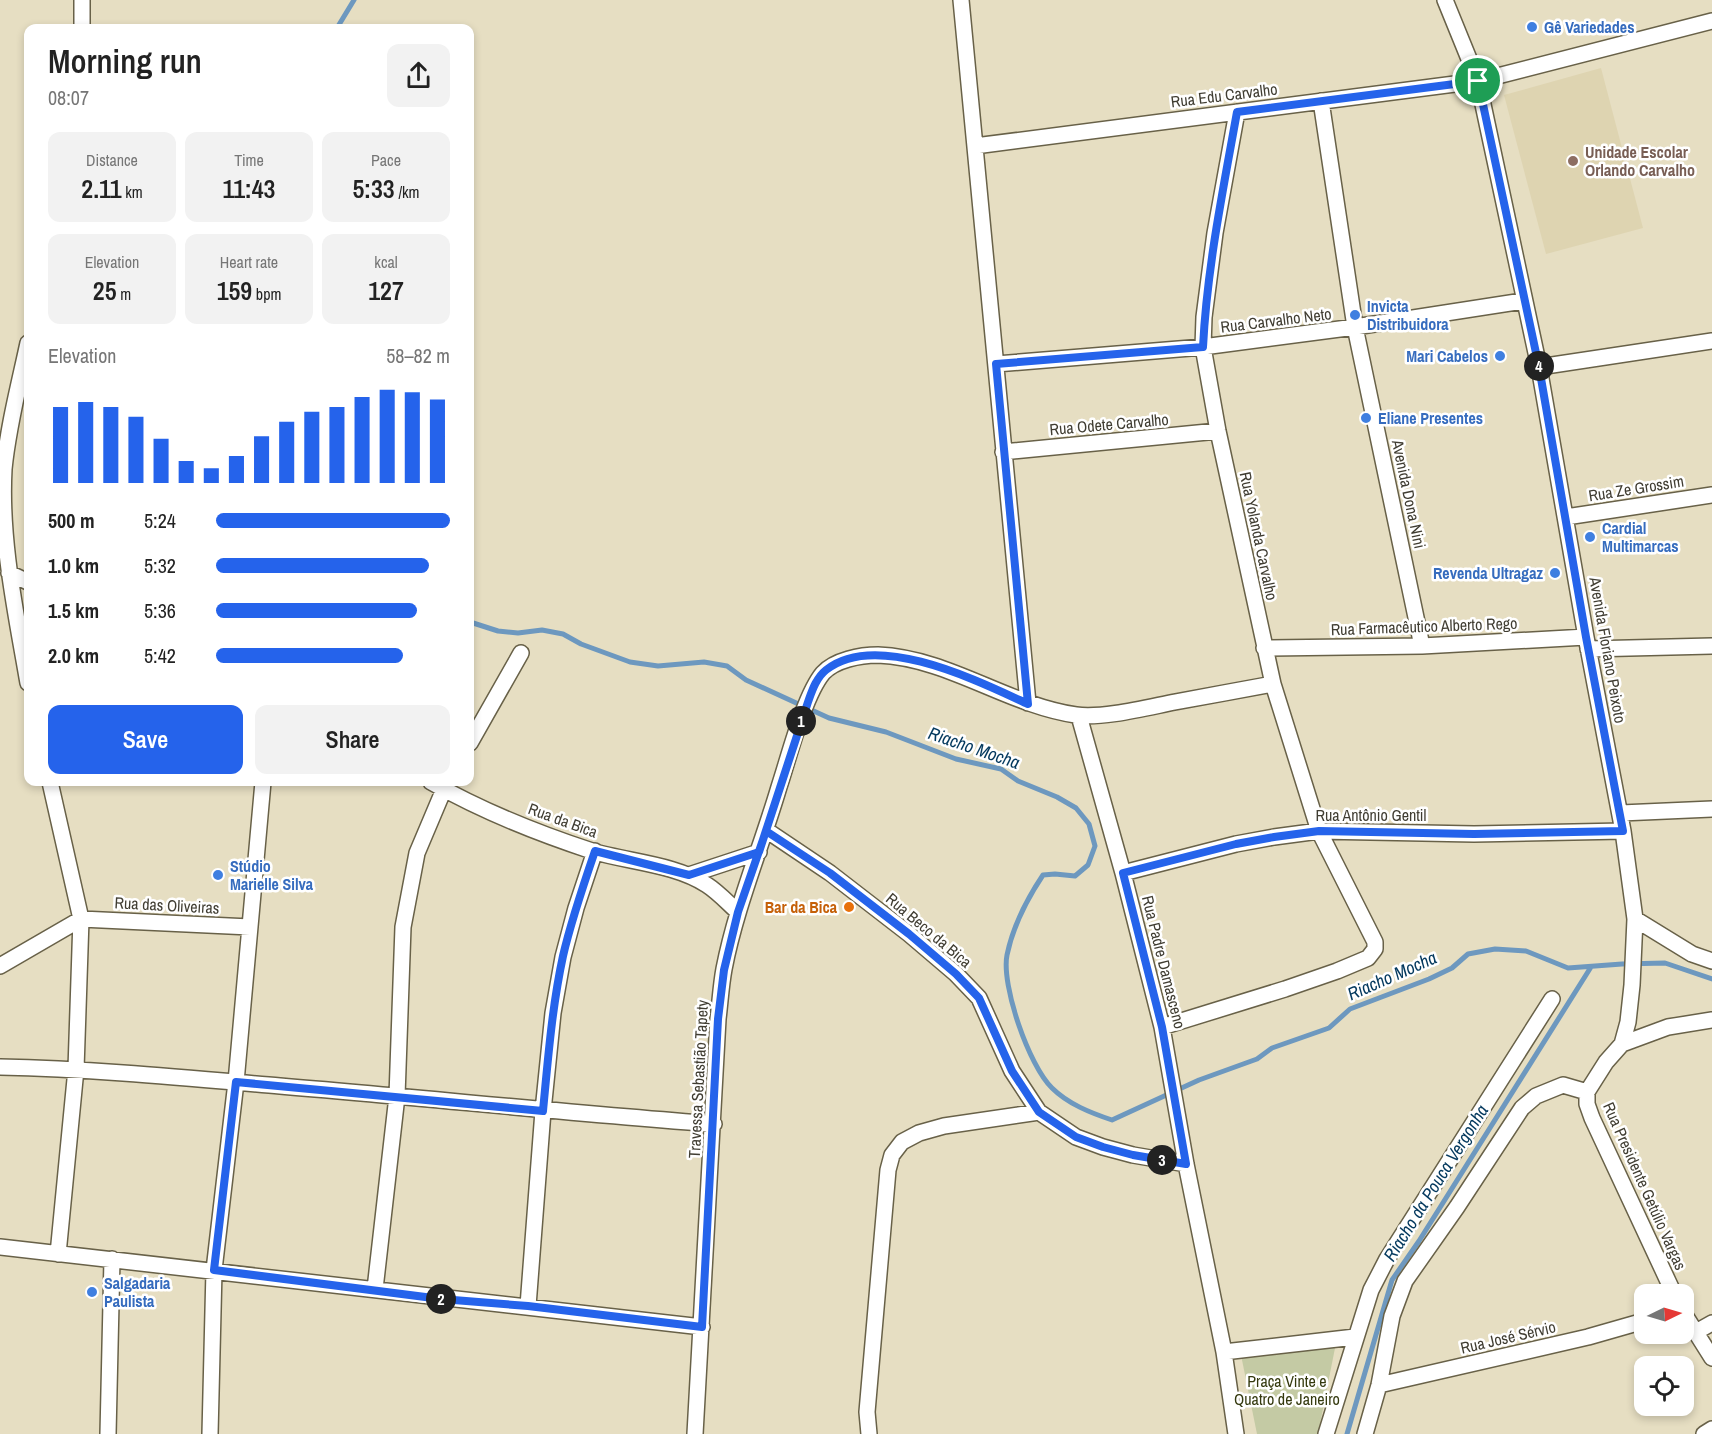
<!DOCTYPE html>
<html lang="en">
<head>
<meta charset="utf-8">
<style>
	body { margin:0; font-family:"Archivo Narrow",sans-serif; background:#f2f2f2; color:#222; height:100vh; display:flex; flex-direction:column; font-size:22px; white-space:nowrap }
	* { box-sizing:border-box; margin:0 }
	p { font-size:20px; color:#767676 }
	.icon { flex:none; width:33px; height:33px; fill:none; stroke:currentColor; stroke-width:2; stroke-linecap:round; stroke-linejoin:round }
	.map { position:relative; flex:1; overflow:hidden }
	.sheet { position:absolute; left:24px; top:24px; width:450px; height:762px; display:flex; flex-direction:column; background:#fff; border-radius:12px; box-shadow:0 3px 9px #0003 }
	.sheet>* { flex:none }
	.needle { width:39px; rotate:85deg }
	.controls { position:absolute; left:1634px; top:1284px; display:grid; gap:12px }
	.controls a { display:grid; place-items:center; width:60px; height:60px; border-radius:12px; background:#fff; box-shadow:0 3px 9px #0003; font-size:30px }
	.pin { position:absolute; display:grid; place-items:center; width:51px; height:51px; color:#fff; margin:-26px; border:3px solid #fff; border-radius:50%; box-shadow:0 2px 6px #0007 }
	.km { position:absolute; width:30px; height:30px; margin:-15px; border-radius:50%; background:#222; color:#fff; font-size:16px; line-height:30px; text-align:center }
	.round { display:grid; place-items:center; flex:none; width:63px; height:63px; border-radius:12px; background:#f2f2f2 }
	.headline { display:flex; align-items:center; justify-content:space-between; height:102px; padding:0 24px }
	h1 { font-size:33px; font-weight:600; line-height:45px }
	.stats { display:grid; grid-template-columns:repeat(3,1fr); gap:9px; height:102px; padding:6px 24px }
	.stats div { display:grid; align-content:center; border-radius:12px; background:#f2f2f2; text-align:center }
	.stats b { font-size:26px; font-weight:600 }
	.stats small { font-size:16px; font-weight:400 }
	.stats p { font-size:16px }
	.chart { height:168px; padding:12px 24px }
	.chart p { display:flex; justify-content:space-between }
	.chart svg { width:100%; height:108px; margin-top:6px; stroke:#2563eb; stroke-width:6 }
	.button { display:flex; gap:12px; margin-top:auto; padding:12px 24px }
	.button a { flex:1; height:69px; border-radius:12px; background:#2563eb; color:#fff; font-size:24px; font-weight:600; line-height:69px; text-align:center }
	.button a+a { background:#f2f2f2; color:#222 }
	ul { padding:0 24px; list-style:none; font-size:20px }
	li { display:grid; grid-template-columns:96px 72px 1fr; align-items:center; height:45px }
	li i { height:15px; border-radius:8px; background:#2563eb }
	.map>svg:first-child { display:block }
	.built { fill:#ded4b1 }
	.green { fill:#c4caa4 }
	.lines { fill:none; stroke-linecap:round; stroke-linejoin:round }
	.stream { stroke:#6d98bf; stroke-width:5 }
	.street-casing { stroke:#686148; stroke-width:18 }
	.street { stroke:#fff; stroke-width:15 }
	.route-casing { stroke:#fff; stroke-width:12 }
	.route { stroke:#2563eb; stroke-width:8 }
	.shop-dot { fill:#3f7fe0; stroke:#fff; stroke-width:2 }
	.education-dot { fill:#8d6e63; stroke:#fff; stroke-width:2 }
	.food-dot { fill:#e8710a; stroke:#fff; stroke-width:2 }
	.labels { text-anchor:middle; stroke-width:5; stroke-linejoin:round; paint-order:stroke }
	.shop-label { font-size:16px; font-weight:bold; fill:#366cbe; stroke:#fff; text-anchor:start }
	.street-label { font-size:16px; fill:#403d32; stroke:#fff }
	.education-label { font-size:16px; font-weight:bold; fill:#785e54; stroke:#fff; text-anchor:start }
	.food-label { font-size:16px; font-weight:bold; fill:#c56008; stroke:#fff; text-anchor:end }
	.park-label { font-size:16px; fill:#34390e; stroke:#fff }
	.water-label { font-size:18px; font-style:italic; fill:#04395e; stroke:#fff }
</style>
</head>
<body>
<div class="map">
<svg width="1712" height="1434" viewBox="0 0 1712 1434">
	<rect width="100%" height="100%" fill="#e6dec2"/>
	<path class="built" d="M1601,68l42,160 -97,26 -42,-159z"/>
	<path class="green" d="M1335,1348l-17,86h-61l-16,-79z"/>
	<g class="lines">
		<path class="stream" d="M337,28l17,-28
			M470,622l28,9 20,2 24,-3 21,4 18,10 49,18 28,4 46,-4 23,4 19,14 83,38 57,14 70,27 45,10 17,12 39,16 19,11 13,16 6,22 -7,19 -13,11 -20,-2 -12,1c-16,24 -30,51 -36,80 -6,30 22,111 45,133 16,16 39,25 60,32l87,-40 58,-21 15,-11 57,-20 21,-19 79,-30 23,-11 16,-14 27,-5 31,2 42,17 54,-4 43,-1 47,16
			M1347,1434l45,-154 27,-39 172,-274"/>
		<defs>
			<path id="street" d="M961,0l67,703
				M1445,0l33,81 61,286 47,270 37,194 12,88 -3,66 -4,37 -6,22 -16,18 -19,30
				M82,28v-28
				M1321,101l34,226 67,319
				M975,146l503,-65 234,-60
				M28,343c-9,42 -20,84 -24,126 -4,71 12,144 24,214
				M996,364l207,-17 152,-20 168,-26
				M1539,367l173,-26
				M1003,452l215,-21
				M1566,517l146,-22
				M9,573l19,9
				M1264,648l158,-2 164,-9
				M1588,649l124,-3
				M1079,716l44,157 39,154 24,137 38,188 12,82
				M470,743l51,-90
				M50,782l31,137 -5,150 -18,185
				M431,782c51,29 106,51 161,69 36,11 83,13 115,34 11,7 21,18 31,27
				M1621,813l91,-4
				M766,830l64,43 79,61 47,40 23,24 33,73 27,41 37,25 27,10 30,8 53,9
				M1123,873l113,-29 38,-7 45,-6 155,3 149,-3
				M689,875l70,-23
				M1635,919l57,35 20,7
				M0,966l81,-47 169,8
				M1162,1027l123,-38 52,-18 31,-13 7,-9v-7l-56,-111 -46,-147 -55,-253 -15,-84 1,-30 11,-84 22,-121
				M1622,1044l46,-17 44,-7
				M0,1067c94,2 187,11 280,19 145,12 289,27 434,38
				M1587,1092v12l5,14 82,176
				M0,1247l702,80
				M375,1289l22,-193 6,-169 14,-74 30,-71
				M528,1306l15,-195 10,-98 10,-56 13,-49 19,-57
				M1683,1312l29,46
				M1696,1332l16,-9
				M1224,1352l131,-15
				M1379,1385l209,-48 56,-16
				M108,1434l4,-175
				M210,1434l4,-164 22,-188 27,-300
				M695,1434l23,-415c2,-16 3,-34 6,-50 12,-62 37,-121 55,-182 10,-30 25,-91 44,-114 12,-13 37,-18 55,-18 71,3 129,50 198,60 26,4 73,-8 99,-13 33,-6 65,-12 98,-18
				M869,1434l-2,-22 21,-242 4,-15 10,-13 17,-9 25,-7 95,-14
				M1326,1434l45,-144 16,-31 165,-260
				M1365,1434l14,-49 13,-69 13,-35 52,-74 65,-99 14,-12 27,-11 24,7
				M1704,1434l8,-5"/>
		</defs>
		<use href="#street" class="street-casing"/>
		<use href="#street" class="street"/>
	</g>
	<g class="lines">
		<defs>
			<path id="route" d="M1478,81l-241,31c-14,78 -30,156 -34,235l-207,17 32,340c-50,-23 -152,-74 -202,-34 -10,8 -14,21 -18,32l-49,150 -70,23 -94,-24c-12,35 -24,70 -32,105 -11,51 -15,103 -20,155l-307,-29 -22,188 227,29 87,7 174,21 16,-308 6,-49 14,-58 28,-81 64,42 79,61 47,40 23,24 33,73 27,41 37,25 27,10 30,8 53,9 -24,-137 -39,-154 113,-29 38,-7 45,-6 155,3 149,-3 -37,-194 -47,-270 -61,-286"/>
		</defs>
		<use href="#route" class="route-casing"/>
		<use href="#route" class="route"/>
	</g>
	<g class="shop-dot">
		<circle cx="1532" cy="27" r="6"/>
		<circle cx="1355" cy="315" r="6"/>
		<circle cx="1500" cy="356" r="6"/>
		<circle cx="1366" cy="418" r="6"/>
		<circle cx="1590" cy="537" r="6"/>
		<circle cx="1555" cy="573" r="6"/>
		<circle cx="218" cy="875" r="6"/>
		<circle cx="92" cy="1292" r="6"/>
	</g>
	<circle class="education-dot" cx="1573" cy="161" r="6"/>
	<circle class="food-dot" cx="849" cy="907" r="6"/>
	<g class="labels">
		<g class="shop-label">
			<text x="1544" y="33">Gê Variedades</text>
			<text x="1367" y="312">Invicta<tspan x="1367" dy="18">Distribuidora</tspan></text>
			<text x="1488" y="362" text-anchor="end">Mari Cabelos</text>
			<text x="1378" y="424">Eliane Presentes</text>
			<text x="1602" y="534">Cardial<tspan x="1602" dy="18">Multimarcas</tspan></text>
			<text x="1543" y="579" text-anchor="end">Revenda Ultragaz</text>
			<text x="230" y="872">Stúdio<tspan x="230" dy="18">Marielle Silva</tspan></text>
			<text x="104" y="1289">Salgadaria<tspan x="104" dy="18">Paulista</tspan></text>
		</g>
		<g class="street-label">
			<text transform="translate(1224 95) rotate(-7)" y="6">Rua Edu Carvalho</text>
			<text transform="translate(1276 320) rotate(-7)" y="6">Rua Carvalho Neto</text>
			<text transform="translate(1109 424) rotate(-5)" y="6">Rua Odete Carvalho</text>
			<text transform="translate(1636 488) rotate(-9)" y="6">Rua Ze Grossim</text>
			<text transform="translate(1409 494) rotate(78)" y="6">Avenida Dona Nini</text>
			<text transform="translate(1259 536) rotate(78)" y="6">Rua Yolanda Carvalho</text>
			<text transform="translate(1424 626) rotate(-2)" y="6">Rua Farmacêutico Alberto Rego</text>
			<text transform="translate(1608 650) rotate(80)" y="6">Avenida Floriano Peixoto</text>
			<text x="1371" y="821">Rua Antônio Gentil</text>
			<text transform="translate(563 820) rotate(20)" y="6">Rua da Bica</text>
			<text transform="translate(167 905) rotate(3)" y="6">Rua das Oliveiras</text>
			<text transform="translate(929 930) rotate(40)" y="6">Rua Beco da Bica</text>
			<text transform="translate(1164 962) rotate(76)" y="6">Rua Padre Damasceno</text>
			<text transform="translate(698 1079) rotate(-87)" y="6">Travessa Sebastião Tapety</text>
			<text transform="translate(1645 1186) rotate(66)" y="6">Rua Presidente Getúlio Vargas</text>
			<text transform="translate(1508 1337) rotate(-13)" y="6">Rua José Sérvio</text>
		</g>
		<g class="education-label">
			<text x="1585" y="158">Unidade Escolar<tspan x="1585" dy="18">Orlando Carvalho</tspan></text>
		</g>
		<g class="food-label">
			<text x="837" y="913">Bar da Bica</text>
		</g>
		<g class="park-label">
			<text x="1287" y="1387">Praça Vinte e<tspan x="1287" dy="18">Quatro de Janeiro</tspan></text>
		</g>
		<g class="water-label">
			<text transform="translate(974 748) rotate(19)" y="6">Riacho Mocha</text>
			<text transform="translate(1392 976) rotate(-24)" y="6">Riacho Mocha</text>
			<text transform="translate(1436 1183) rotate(-58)" y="6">Riacho da Pouca Vergonha</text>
		</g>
	</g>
</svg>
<div class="controls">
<a><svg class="needle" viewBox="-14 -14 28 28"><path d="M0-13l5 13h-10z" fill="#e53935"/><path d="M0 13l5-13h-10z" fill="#767676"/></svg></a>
<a><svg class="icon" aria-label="locate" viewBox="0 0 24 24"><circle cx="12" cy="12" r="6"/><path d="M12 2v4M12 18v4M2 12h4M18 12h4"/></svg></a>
</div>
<div class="pin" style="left:1478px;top:81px;background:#1e9e55"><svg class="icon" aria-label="arrive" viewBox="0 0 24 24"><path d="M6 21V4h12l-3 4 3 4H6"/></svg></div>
<b class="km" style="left:801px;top:721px">1</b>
<b class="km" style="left:441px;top:1299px">2</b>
<b class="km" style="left:1162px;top:1160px">3</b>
<b class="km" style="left:1539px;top:366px">4</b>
<section class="sheet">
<div class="headline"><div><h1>Morning run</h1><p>08:07</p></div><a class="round"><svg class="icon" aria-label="share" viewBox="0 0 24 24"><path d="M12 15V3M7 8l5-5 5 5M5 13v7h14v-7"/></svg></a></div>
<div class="stats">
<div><p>Distance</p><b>2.11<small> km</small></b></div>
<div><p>Time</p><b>11:43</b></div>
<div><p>Pace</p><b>5:33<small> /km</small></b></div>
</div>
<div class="stats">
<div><p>Elevation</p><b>25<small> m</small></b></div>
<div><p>Heart rate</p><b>159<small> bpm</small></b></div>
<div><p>kcal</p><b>127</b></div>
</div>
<div class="chart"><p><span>Elevation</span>58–82 m</p>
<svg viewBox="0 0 160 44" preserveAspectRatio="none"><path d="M5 44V13M15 44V11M25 44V13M35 44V17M45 44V26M55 44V35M65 44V38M75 44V33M85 44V25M95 44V19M105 44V15M115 44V13M125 44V9M135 44V6M145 44V7M155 44V10"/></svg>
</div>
<ul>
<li><b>500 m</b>5:24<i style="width:100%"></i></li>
<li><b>1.0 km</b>5:32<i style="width:91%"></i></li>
<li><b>1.5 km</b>5:36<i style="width:86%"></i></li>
<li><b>2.0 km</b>5:42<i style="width:80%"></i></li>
</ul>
<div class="button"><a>Save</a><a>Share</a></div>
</section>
</div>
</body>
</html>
